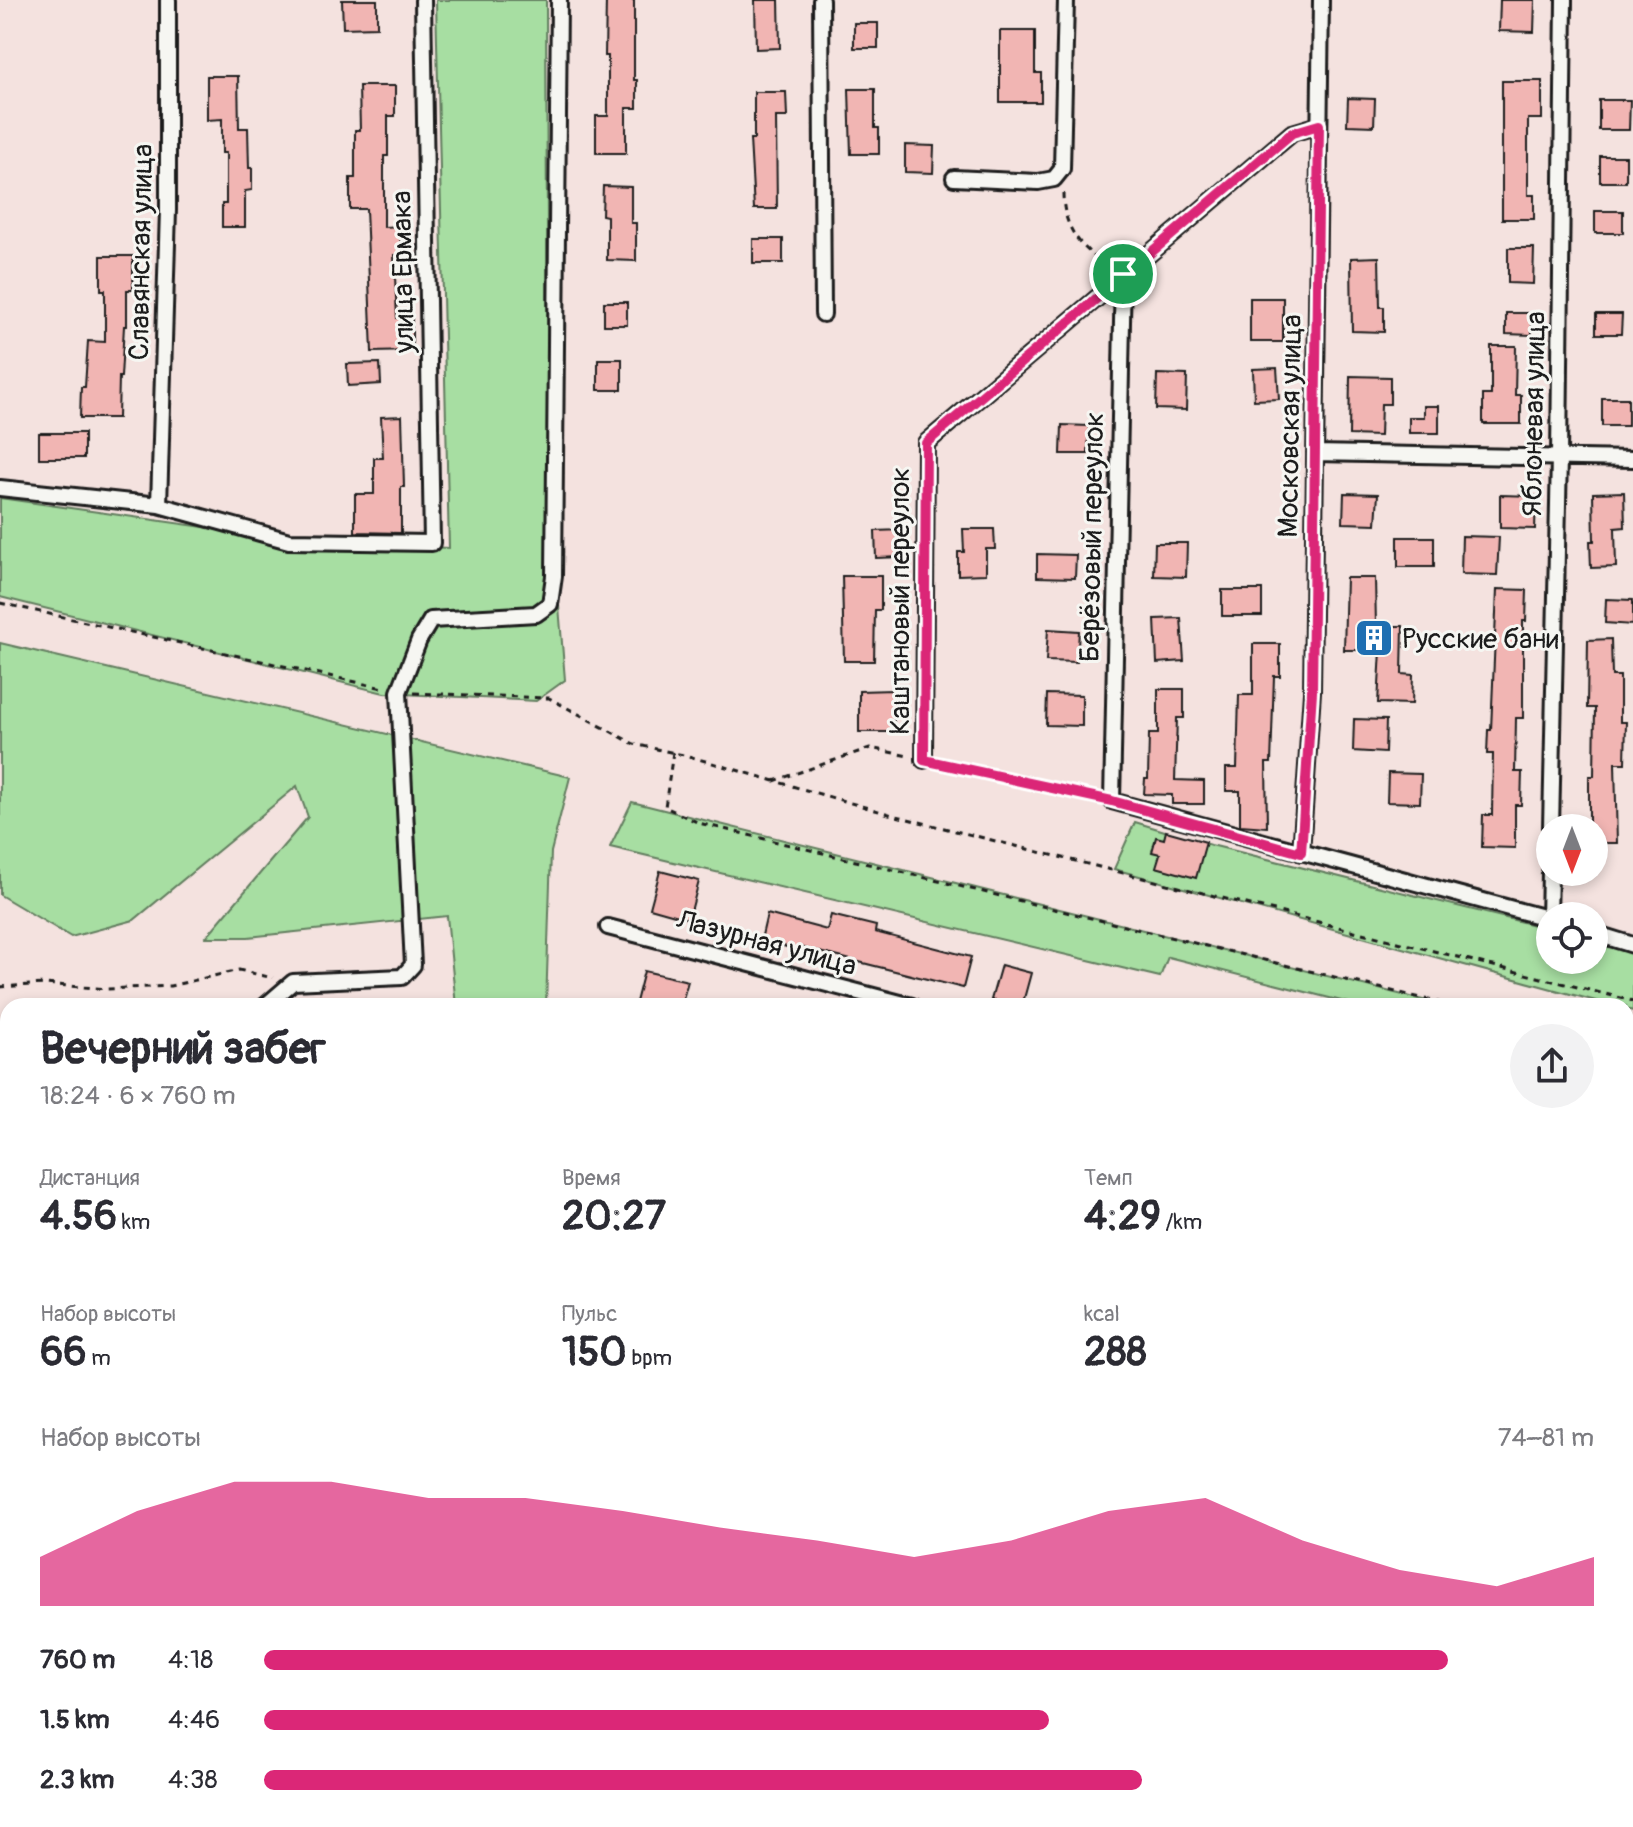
<!DOCTYPE html>
<html lang="ru">
<head>
<meta charset="utf-8">
<style>
	body { margin:0; font-family:Pangolin,sans-serif; background:#f2f2f3; color:#2b2b33; height:100vh; display:flex; flex-direction:column; font-size:30px; white-space:nowrap }
	* { box-sizing:border-box; margin:0 }
	p { font-size:26px; color:#7c7c81 }
	.icon { flex:none; width:44px; height:44px; fill:none; stroke:currentColor; stroke-width:2; stroke-linecap:round; stroke-linejoin:round }
	.map { position:relative; flex:1; overflow:hidden }
	.details { position:absolute; left:0px; top:998px; width:1634px; height:830px; display:flex; flex-direction:column; background:#fff; border-radius:24px 24px 0 0; box-shadow:0 4px 12px #0003 }
	.details>* { flex:none }
	.needle { width:52px; rotate:180deg }
	.buttons { position:absolute; left:1536px; top:814px; display:grid; gap:16px }
	.buttons a { display:grid; place-items:center; width:72px; height:72px; border-radius:50%; background:#fff; box-shadow:0 4px 12px #0003; font-size:40px }
	.pin { position:absolute; display:grid; place-items:center; width:68px; height:68px; color:#fff; margin:-34px; border:4px solid #fff; border-radius:50%; box-shadow:0 2px 8px #0007 }
	.round { display:grid; place-items:center; flex:none; width:84px; height:84px; border-radius:42px; background:#f2f2f3 }
	.overview { display:flex; align-items:center; justify-content:space-between; height:136px; padding:0 40px }
	h1 { font-size:44px; font-weight:700; line-height:60px }
	.metrics { display:grid; grid-template-columns:repeat(3,1fr); gap:12px; height:136px; padding:8px 40px }
	.metrics div { display:grid; align-content:center }
	.metrics b { font-size:40px; font-weight:700 }
	.metrics small { font-size:22px; font-weight:400 }
	.metrics p { font-size:22px }
	.chart { height:224px; padding:16px 40px }
	.chart p { display:flex; justify-content:space-between }
	.chart svg { width:100%; height:144px; margin-top:8px; fill:#db2777; opacity:.7 }
	ul { padding:0 40px; list-style:none; font-size:26px }
	li { display:grid; grid-template-columns:128px 96px 1fr; align-items:center; height:60px }
	li i { height:20px; border-radius:10px; background:#db2777 }
	.map>svg:first-child { display:block }
	.green { fill:#a7dea2; stroke:#627d5f; stroke-width:2 }
	.building { fill:#f1b5b3; stroke:#1c1c1c; stroke-width:2 }
	.lines { fill:none; stroke-linecap:round; stroke-linejoin:round }
	.street-casing { stroke:#1c1c1c; stroke-width:20 }
	.path { stroke:#1c1c1c; stroke-width:3; stroke-dasharray:6 6; stroke-linecap:butt }
	.street { stroke:#f6f6f2; stroke-width:14 }
	.route-casing { stroke:#fff; stroke-width:16 }
	.route { stroke:#db2777; stroke-width:10 }
	.labels { text-anchor:middle; stroke-width:6; stroke-linejoin:round; paint-order:stroke }
	.street-label { font-size:28px; fill:#1c1c1c; stroke:#f6f6f2 }
	.poi-label { font-size:28px; fill:#1c1c1c; stroke:#f6f6f2; text-anchor:start }
</style>
</head>
<body>
<div class="map">
<svg width="1633" height="1827" viewBox="0 0 1633 1827">
	<rect width="100%" height="100%" fill="#f4e2df"/>
	<filter id="ink" filterUnits="userSpaceOnUse"><feTurbulence type="fractalNoise" baseFrequency=".0125" numOctaves="2"/><feDisplacementMap in="SourceGraphic" scale="16" xChannelSelector="R" yChannelSelector="G"/><feConvolveMatrix kernelMatrix="1 2 1 2 8 2 1 2 1" color-interpolation-filters="sRGB"/></filter>
	<g filter="url(#ink)">
		<path class="green" d="M436,0h110l2,470 17,210 -29,21 -152,-8 -384,-96v-99l309,44 140,6z
			M0,643l570,134 -19,75 -5,154h-90l-9,-90 -199,21h-42l102,-120 -11,-31 -163,134 -63,17 -71,-42z
			M632,802l815,204h-86l-193,-49 -8,20 -550,-130z
			M1135,822l76,23 339,84v31h44v-21l39,9v63l-7,-2v-3h-12l-500,-137z
			M1626,1051l7,2v45l-7,-2z
			M1626,1304l7,2v521h-1076v-7h1069z
			M459,1820h77v7h-77z"/>
		<path class="building" d="M342,0h35v27l-34,1z
			M606,0h28v80h3v28h-11v45h-30v-37h12v-60h-3z
			M755,0h24l1,48 -24,1z
			M1500,0h35l-1,32 -35,-1z
			M854,23h24v25h-24z
			M1000,31h35v42h6v29h-41z
			M207,76h31l1,52h9l1,40h3v22l-7,1v36h-23v-23h4v-51h-4v-34l-15,1z
			M1502,81h40v38h-14v76h6v24h-32z
			M359,86h36v30h-7v40h-4v71l16,-1 1,29h-7l3,63h15v33l-40,1 -6,-143h-16v-31h5v-48h5z
			M849,89h26v39h4v26h-28z
			M754,92h32l1,25h-11l1,92h-23l-4,-70h4z
			M1348,98l27,1 -1,27 -27,-1z
			M1599,100h31l-1,30h-30z
			M905,145l29,1 -1,27 -28,-1z
			M1600,156h26v26h-26z
			M603,186l28,1v36h5v38l-29,-1v-44l-5,-1z
			M1595,211h28v22h-28z
			M753,239h30v24h-30z
			M1508,248h26l-1,36 -25,-1z
			M101,256h32v34h-6v36h-3l-3,51h-2l-1,41h-38l1,-31h4l3,-46 17,1v-52h-4z
			M1379,257l1,50h4v25l-32,-1 -1,-73z
			M1250,298h33v44h-33z
			M604,302h23v23h-23z
			M1506,313h26v22l-26,-1z
			M1596,314h26l-1,20h-25z
			M1491,346h25l-1,49h6v29h-38v-29h8z
			M598,359h24v31h-24z
			M380,363l1,21 -33,2 -1,-22z
			M1277,368l2,31 -25,1 -1,-31z
			M1157,374l30,1 -1,35 -30,-1z
			M1350,376l40,1v27h-9l-1,32 -31,-1z
			M1602,398h26v28h-26z
			M1424,406h15v27h-30v-16h15z
			M402,416l2,71h-3v46l-46,-1v-38h19v-36h9l-2,-41z
			M1062,425l27,1 -1,28h-27z
			M39,433h45v25h-45z
			M1624,492l1,35 -10,1 1,39 -25,1 -1,-27h4l-1,-48z
			M1344,493l34,1 -2,30 -33,-1z
			M1500,495l36,1 -1,33 -35,-1z
			M963,529h31l1,20h-9v25l-28,1v-23h6z
			M902,530v27l-26,1 -1,-27z
			M1462,536l37,1 -2,38 -36,-1z
			M1398,537h36v30h-36z
			M1155,543h32l-1,34 -32,-1z
			M1037,554l39,1 -1,23 -38,-1z
			M842,576h39v34h-6l-1,51h-30z
			M1346,578h29l1,48h27l-1,48 11,1 -1,29 -34,-1 3,-53h-37z
			M1497,589l30,1 -1,31h-3v97h-7l-1,54h7l-1,33h-6v43l-33,-1 1,-32h9l1,-61h-6l1,-24h3z
			M1222,590h40v26h-40z
			M1606,599l27,1v25l-28,-2z
			M1181,618l3,43 -27,2 -2,-44z
			M1048,629l31,2 -2,31 -31,-1z
			M1611,639l1,37h8v46h6l-1,41h-10l2,80h-23v-15h-5v-52h5l1,-68h-8l1,-68z
			M1253,644h27v32h-6l-3,87h-5l1,64 -27,-2v-34h-14v-23h11l2,-73h14z
			M1158,689h26v29h-7l-2,62 29,1v23h-32v-9l-28,-1 1,-15h3l1,-45h9z
			M893,690l1,42h-35v-41z
			M1047,694l35,1v31l-36,-1z
			M1354,719l32,1 -1,33 -32,-2z
			M1388,773l33,1 -1,29 -33,-1z
			M1166,831l40,11 -10,36 -40,-11 4,-13 -8,-2 4,-15 8,2z
			M660,871l39,10 -10,38 -39,-11z
			M767,914l60,16 4,-15 45,11 -1,6 96,25 -8,31 -164,-41 -1,3 -37,-10z
			M1001,965l30,8 -9,33 -31,-6z
			M644,971l44,10 -7,25h-46z"/>
		<g class="lines">
			<defs>
				<path id="street" d="M821,0l2,314
					M954,178l84,4 16,-3 8,-10 4,-169
					M1123,274l-11,527 438,118
					M1315,453l318,6
					M0,488l159,17 130,36 143,2 -9,-543
					M159,505l9,-295v-210
					M924,760l2,-317 366,-310 27,-8
					M1551,828l8,-371 5,-457
					M1301,853l11,-161 9,-692
					M1549,919l1,-47
					M608,927l304,79
					M1594,933l39,12
					M265,1006l28,-24 109,-5 11,-12 -14,-273 20,-52 12,-20 105,-6 14,-10 4,-28 5,-576
					M1626,1191l7,2
					M0,1241l8,2
					M1626,1289l7,2
					M1626,1442l7,1
					M1626,1744l7,1
					M24,1820v7
					M194,1820v7
					M356,1827v-7"/>
			</defs>
			<use href="#street" class="street-casing"/>
			<path class="path" d="M1063,193c0,34 17,56 46,73
				M0,603l383,85
				M414,693l135,5 85,46 54,12 208,60 737,185
				M673,752l-8,55 34,16 755,183
				M939,763l157,35
				M774,781l96,-33 38,8
				M0,987l45,-3 62,5 63,-3 69,-16 34,8
				M1626,1052l7,2"/>
			<use href="#street" class="street"/>
		</g>
	</g>
	<g class="lines" filter="url(#ink)">
		<defs>
			<path id="route" d="M1319,125l-7,567 -11,161 -189,-52 -188,-41 2,-317 366,-310z"/>
		</defs>
		<use href="#route" class="route-casing"/>
		<use href="#route" class="route"/>
	</g>
	<defs>
		<symbol id="building-square" viewBox="-11 -11 22 22"><rect x="-9" y="-9" width="18" height="18" rx="4" fill="#1f6fb2" stroke="#f6f6f2"/><path d="M-4-6H4V6H1V3H-1V6H-4ZM-2.5-4.3h1.7v1.8h-1.7ZM.8-4.3h1.7v1.8H.8ZM-2.5-1h1.7V.8h-1.7ZM.8-1h1.7V.8H.8Z" fill="#fff"/></symbol>
	</defs>
	<g fill-rule="evenodd">
		<use href="#building-square" x="1352" y="616" width="44" height="44"/>
	</g>
	<g class="labels">
		<g class="street-label">
			<text transform="translate(140 252) rotate(-89)" y="10">Славянская улица</text>
			<text transform="translate(402 272) rotate(-91)" y="10">улица Ермака</text>
			<text transform="translate(1533 414) rotate(-89)" y="10">Яблоневая улица</text>
			<text transform="translate(1289 426) rotate(-89)" y="10">Московская улица</text>
			<text transform="translate(1091 537) rotate(-89)" y="10">Берёзовый переулок</text>
			<text transform="translate(899 601) rotate(-90)" y="10">Каштановый переулок</text>
			<text transform="translate(767 942) rotate(15)" y="10">Лазурная улица</text>
		</g>
		<g class="poi-label">
			<text x="1402" y="648">Русские бани</text>
		</g>
	</g>
</svg>
<div class="buttons">
<a><svg class="needle" viewBox="-14 -14 28 28"><path d="M0-13l5 13h-10z" fill="#e53935"/><path d="M0 13l5-13h-10z" fill="#7c7c81"/></svg></a>
<a><svg class="icon" aria-label="locate" viewBox="0 0 24 24"><circle cx="12" cy="12" r="6"/><path d="M12 2v4M12 18v4M2 12h4M18 12h4"/></svg></a>
</div>
<div class="pin" style="left:1123px;top:274px;background:#1e9e55"><svg class="icon" aria-label="arrive" viewBox="0 0 24 24"><path d="M6 21V4h12l-3 4 3 4H6"/></svg></div>
<section class="details">
<div class="overview"><div><h1>Вечерний забег</h1><p>18:24 · 6 × 760 m</p></div><a class="round"><svg class="icon" aria-label="share" viewBox="0 0 24 24"><path d="M12 15V3M7 8l5-5 5 5M5 13v7h14v-7"/></svg></a></div>
<div class="metrics">
<div><p>Дистанция</p><b>4.56<small> km</small></b></div>
<div><p>Время</p><b>20:27</b></div>
<div><p>Темп</p><b>4:29<small> /km</small></b></div>
</div>
<div class="metrics">
<div><p>Набор высоты</p><b>66<small> m</small></b></div>
<div><p>Пульс</p><b>150<small> bpm</small></b></div>
<div><p>kcal</p><b>288</b></div>
</div>
<div class="chart"><p><span>Набор высоты</span>74–81 m</p>
<svg viewBox="0 0 160 44" preserveAspectRatio="none"><path d="M0 44V29L10 15L20 6L30 6L40 11L50 11L60 15L70 20L80 24L90 29L100 24L110 15L120 11L130 24L140 33L150 38L160 29V44z"/></svg>
</div>
<ul>
<li><b>760 m</b>4:18<i style="width:89%"></i></li>
<li><b>1.5 km</b>4:46<i style="width:59%"></i></li>
<li><b>2.3 km</b>4:38<i style="width:66%"></i></li>
</ul>
</section>
</div>
</body>
</html>
